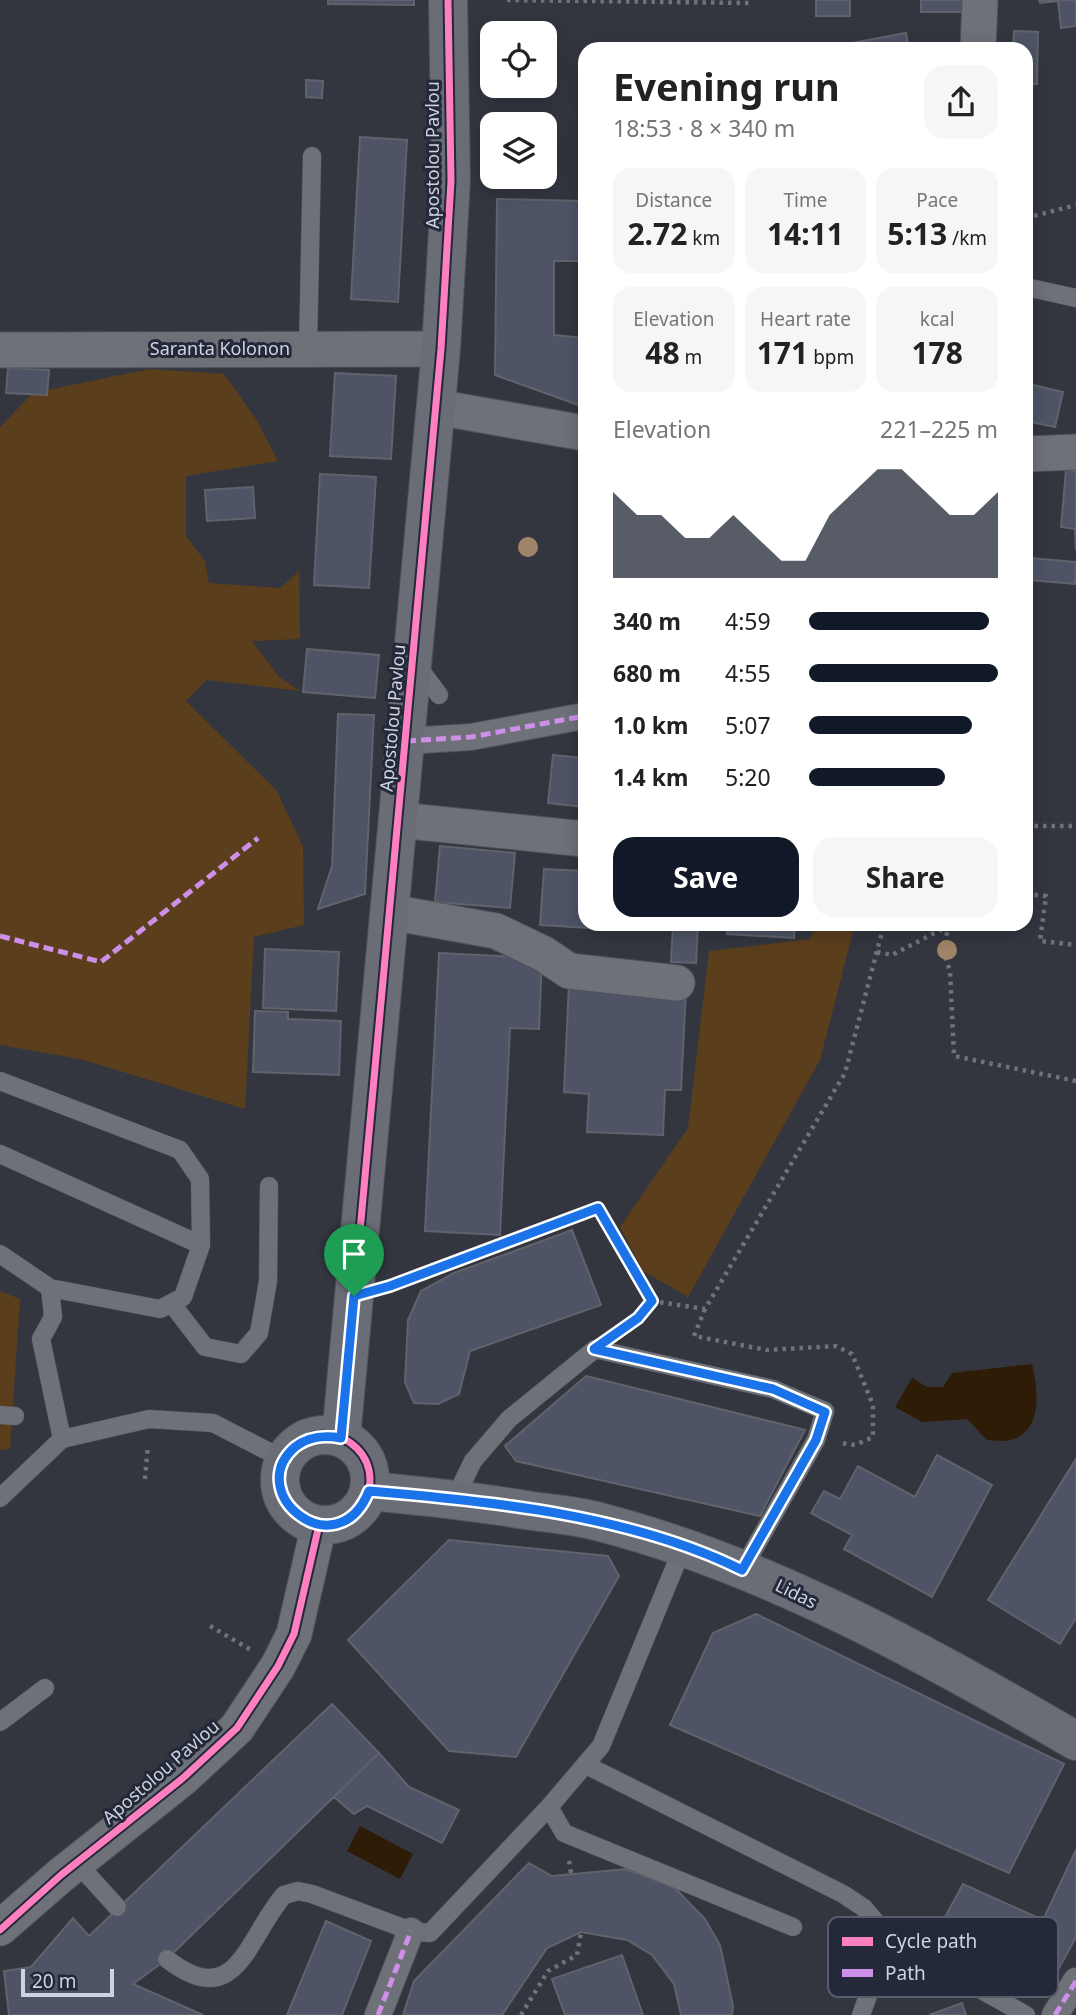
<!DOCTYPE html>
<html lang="en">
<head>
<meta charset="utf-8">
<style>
	body { margin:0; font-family:"Noto Sans",sans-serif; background:#f6f6f6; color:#222; height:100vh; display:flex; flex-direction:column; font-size:26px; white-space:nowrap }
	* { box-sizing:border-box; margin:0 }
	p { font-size:23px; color:#767676 }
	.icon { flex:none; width:38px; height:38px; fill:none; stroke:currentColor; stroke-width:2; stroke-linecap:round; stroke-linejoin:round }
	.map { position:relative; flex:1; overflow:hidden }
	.side { position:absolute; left:578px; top:42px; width:455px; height:889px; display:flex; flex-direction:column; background:#fff; border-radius:21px; box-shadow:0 4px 18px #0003 }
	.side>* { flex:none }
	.buttons { position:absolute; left:480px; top:21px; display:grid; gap:14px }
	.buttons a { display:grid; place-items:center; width:77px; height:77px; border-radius:14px; background:#fff; box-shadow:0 4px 18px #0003; font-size:35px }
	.scale { position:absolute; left:21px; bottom:18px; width:93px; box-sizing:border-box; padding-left:7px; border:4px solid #cfd3df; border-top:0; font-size:19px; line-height:24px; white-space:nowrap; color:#cfd3df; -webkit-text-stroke:5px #24293a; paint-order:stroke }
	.pin { position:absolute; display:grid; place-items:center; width:60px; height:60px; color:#fff; margin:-72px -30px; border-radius:50% 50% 50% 0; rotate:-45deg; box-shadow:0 0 7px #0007 }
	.pin .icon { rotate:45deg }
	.round { display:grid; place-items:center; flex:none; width:74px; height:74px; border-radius:21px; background:#f6f6f6 }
	.summary { display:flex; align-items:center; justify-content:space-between; height:119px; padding:0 35px }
	h1 { font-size:38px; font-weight:700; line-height:52px }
	.figures { display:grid; grid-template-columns:repeat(3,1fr); gap:10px; height:119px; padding:7px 35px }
	.figures div { display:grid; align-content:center; border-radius:18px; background:#f6f6f6; text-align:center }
	.figures b { font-size:30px; font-weight:700 }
	.figures small { font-size:19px; font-weight:400 }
	.figures p { font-size:19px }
	.chart { height:196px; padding:14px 35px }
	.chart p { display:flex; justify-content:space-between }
	.chart svg { width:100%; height:126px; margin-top:7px; fill:#111827; opacity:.7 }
	.action { display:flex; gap:14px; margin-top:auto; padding:14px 35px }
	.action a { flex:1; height:80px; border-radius:21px; background:#111827; color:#fff; font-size:28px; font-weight:700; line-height:80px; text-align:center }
	.action a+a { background:#f6f6f6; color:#222 }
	ul { padding:0 35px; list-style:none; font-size:23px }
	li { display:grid; grid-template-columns:112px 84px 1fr; align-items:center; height:52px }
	li i { height:18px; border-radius:9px; background:#111827 }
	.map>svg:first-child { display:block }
	.green { fill:#5b3e1c }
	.water { fill:#2f1c06 }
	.building { fill:#4e5366; stroke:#60636b; stroke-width:2 }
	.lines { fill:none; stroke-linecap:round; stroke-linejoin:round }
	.service-casing { stroke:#4f525a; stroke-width:19 }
	.pedestrian-casing { stroke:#4f525a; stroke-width:28 }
	.minor-casing { stroke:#4f525a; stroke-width:37 }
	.secondary-casing { stroke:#4f525a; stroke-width:40 }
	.path { stroke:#6f7278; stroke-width:4.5; stroke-dasharray:3.5 5; stroke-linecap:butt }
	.service { stroke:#6e7178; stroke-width:18 }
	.pedestrian { stroke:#6e7178; stroke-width:26 }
	.minor { stroke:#6e7178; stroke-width:35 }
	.secondary { stroke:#6a6d76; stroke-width:38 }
	.quiet { stroke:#ce8fe9; stroke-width:5; stroke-dasharray:10 5; stroke-linecap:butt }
	.cycleway-casing { stroke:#24293a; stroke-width:11 }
	.cycleway { stroke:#ff80c0; stroke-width:7 }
	.tree { fill:#a08468 }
	.route-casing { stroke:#fff; stroke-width:14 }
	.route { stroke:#1a73e8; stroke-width:9 }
	.labels { text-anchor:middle; stroke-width:6; stroke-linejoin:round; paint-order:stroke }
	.street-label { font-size:18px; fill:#cfd3df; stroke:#24293a }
	.key { fill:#24293a; stroke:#575c6c; stroke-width:2 }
	.key-label { font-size:19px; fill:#cfd3df }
</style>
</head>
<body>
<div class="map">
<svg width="1076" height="2015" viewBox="0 0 1076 2015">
	<rect width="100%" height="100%" fill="#33363f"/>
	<path class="green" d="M150,369l74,5 32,45 22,42 -92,15v60l19,25 4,22 71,5 19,-17 1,68 -48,2 27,36 21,14 -93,-11 -21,21 91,90 26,56 1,78 -50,12 -9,172 -165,-50 -80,-14v-618l33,-34z
		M816,924h39l-35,136 -132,237 -45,-26 -23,-44 68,-99 21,-177 101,-12z
		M0,1291l20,8 -10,150 -10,1z"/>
	<path class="water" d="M1032,1364c6,24 12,69 -23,76 -6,2 -15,0 -22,0l-20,-21 -45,3 -27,-15 17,-29 15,9h16l9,-14z
		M360,1826l53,28 -13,25 -53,-28z"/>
	<path class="building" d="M328,0h86v5l-86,-1z
		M816,0h34v16h-34z
		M921,0h49v12h-49z
		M1039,0h37v26l-15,2 -3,-27 -18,2z
		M1014,31l24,1 -1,52h-11v-35h-13z
		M906,33l3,16h-62l-1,-5z
		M306,80l17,1 -1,17 -16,-1z
		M360,137l47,3 -9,162 -47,-3z
		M497,199l87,2v60h-30v74l30,3v69l-89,-32z
		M8,368l41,2 -2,25 -41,-2z
		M335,373l61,3 -5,83 -61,-3z
		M1029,384l34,8 -8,35 -29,-6z
		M1066,470l10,1v79l-1,-21 -14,-2z
		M320,474l56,3 -7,111 -55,-3z
		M253,487l2,31 -48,3 -2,-31z
		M1030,558l46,4 -1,22 -46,-4z
		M307,649l72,6 -4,43 -72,-6z
		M338,714l36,1 -9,179 -47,15 14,-43z
		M553,755l31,3v49l-36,-4z
		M440,846l75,7 -5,55 -75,-6z
		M544,869l40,2v53h6l-1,4 -49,-3z
		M673,924h25l-2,39 -25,-1z
		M728,924h67l-1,14 -67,-4z
		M265,949l74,3 -3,59 -73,-3z
		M439,953l103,5 -3,71 -29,-1 -10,207 -75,-4z
		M569,984l117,5 -5,101h-16l-2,45 -76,-3 2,-38 -25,-2z
		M255,1011l33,1v7l53,2 -2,54 -86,-3z
		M572,1230l29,75 -131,46 -11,43 -21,10 -24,-1 -9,-21 3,-62 13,-29 33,-18z
		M586,1376l219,54 -45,86 -244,-55 -11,-15z
		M937,1455l55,30 -60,112 -88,-48 8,-14 -41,-22 13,-22 16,8 18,-33 57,31z
		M1076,1459v159l-16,26 -72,-44z
		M449,1540l159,16 11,20 -103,181 -67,-6 -101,-111z
		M756,1614l308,150 -55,109 -339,-148 43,-92z
		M332,1704l47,49 -212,206 -34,25 70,31h-194l-5,-44 27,-4 42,-49 16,18z
		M379,1753l30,34 50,23 -17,33 -75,-37 -13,8 -20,-17z
		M1076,1850v87l-24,44 -113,-53 24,-44 80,36z
		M529,1863l23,13 74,-7 49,19 30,31 15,26 13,61 -1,9h-51l-7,-31 -22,-29 -25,-15 -46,-8 -34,16 -45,67h-99l11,-34z
		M326,1921l45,20 -29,74h-55z
		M622,1955l21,60h-78l-13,-36z
		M962,2003l4,12h-37z"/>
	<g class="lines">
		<defs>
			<path id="service" d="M1026,287l50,11
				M308,349l4,-193
				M416,664l23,31
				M0,1081l180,69 20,29 1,66 -18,52 -23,12 -110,-21 -50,-34
				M0,1154l201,91
				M50,1288l3,29 -12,22 21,100
				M172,1304l33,43 36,7 18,-21 9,-52 1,-95
				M0,1415l15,1
				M0,1498l62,-59 87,-20 64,4 72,37
				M455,1498l18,-37 36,-42 86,-70 178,40 52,22 -9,29 -74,130
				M0,1722l45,-34
				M586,1765l257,129 21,14 25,30 137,77
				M549,1807l15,26 229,94
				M77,1863l40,44
				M167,1959c70,55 80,-22 117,-64l14,-4 14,3 99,37 19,2 119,-126 52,-61 82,-199
				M861,2015l28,-77"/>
			<path id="pedestrian" d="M406,741l65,-4 113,-21
				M378,2015l33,-84
				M1055,2015l21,-34"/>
			<path id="minor" d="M978,49l2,-49
				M0,350l441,-1
				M436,407l148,26
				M1026,454l50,-2
				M399,820l185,19
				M390,912l106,19 48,23 25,17 108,12
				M0,1928l61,-53 122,-97 54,-50 41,-62 16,-32 25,-109"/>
			<path id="secondary" d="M280 1480a45 45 0 1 1 90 0a45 45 0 1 1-90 0Z
				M341,1438l100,-1089 10,-168 -3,-181
				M369,1491c55,5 109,11 163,20 23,3 46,5 68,11 166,43 329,133 476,219"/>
		</defs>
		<use href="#service" class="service-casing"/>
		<use href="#pedestrian" class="pedestrian-casing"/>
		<use href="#minor" class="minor-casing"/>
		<use href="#secondary" class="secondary-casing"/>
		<path class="path" d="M507,0l242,3v-3
			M1026,218l50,-13
			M1026,826h50
			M1026,894l20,2 -6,45 36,4
			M949,924l-6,27 7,20 4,85 122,25
			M877,952l15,3 56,-29
			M389,1286l209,-78 54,93
			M705,1309l-11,27 73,14 69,-4 16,8 21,51v32l-18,8 -14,-2
			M621,1330l17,-12 14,-17 53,8 140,-236 39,-149
			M145,1479l3,-34
			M210,1626l41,24
			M569,1861l2,12
			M521,2015l27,-44 29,-16 4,-23"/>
		<use href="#service" class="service"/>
		<use href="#pedestrian" class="pedestrian"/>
		<use href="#minor" class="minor"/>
		<use href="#secondary" class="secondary"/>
		<path class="quiet" d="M406,741l65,-4 113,-21
			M0,936l101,26 157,-124
			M378,2015l33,-84
			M1055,2015l21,-34"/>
		<defs>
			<path id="cycleway" d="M280 1480a45 45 0 1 1 90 0a45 45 0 1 1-90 0Z
				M341,1438l100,-1089 10,-168 -3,-181
				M0,1930l61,-55 122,-97 54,-50 41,-62 16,-32 25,-109"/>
		</defs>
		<use href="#cycleway" class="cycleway-casing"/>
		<use href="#cycleway" class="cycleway"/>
	</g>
	<g class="tree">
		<circle cx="528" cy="547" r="10"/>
		<circle cx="947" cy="950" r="10"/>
	</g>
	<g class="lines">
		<defs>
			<path id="route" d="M598,1208l54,93 -14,17 -44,31 179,40 52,23 -9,28 -74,130c-110,-55 -253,-69 -373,-79 -32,79 -127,2 -74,-44 14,-11 29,-12 46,-9l13,-142 36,-10z"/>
		</defs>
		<use href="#route" class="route-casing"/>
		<use href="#route" class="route"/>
	</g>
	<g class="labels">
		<g class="street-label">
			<text transform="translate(433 155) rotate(-90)" y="6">Apostolou Pavlou</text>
			<text x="220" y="355">Saranta Kolonon</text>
			<text transform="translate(393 718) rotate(-85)" y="6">Apostolou Pavlou</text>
			<text transform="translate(796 1594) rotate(26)" y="6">Lidas</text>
			<text transform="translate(161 1772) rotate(-41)" y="6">Apostolou Pavlou</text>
		</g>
	</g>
	<rect x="828" y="1917" width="230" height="80" rx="10" class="key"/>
	<rect x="842" y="1937" width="31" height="9" fill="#ff80c0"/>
	<rect x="842" y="1969" width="31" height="8" fill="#ce8fe9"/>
	<g class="key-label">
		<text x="885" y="1948">Cycle path</text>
		<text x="885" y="1980">Path</text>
	</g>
</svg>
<div class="buttons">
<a><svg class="icon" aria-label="locate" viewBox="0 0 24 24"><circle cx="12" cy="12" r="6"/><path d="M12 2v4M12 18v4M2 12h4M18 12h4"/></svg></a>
<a><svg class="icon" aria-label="layers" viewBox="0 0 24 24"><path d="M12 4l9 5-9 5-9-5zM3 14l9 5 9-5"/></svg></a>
</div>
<div class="scale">20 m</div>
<div class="pin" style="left:354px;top:1296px;background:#1e9e55"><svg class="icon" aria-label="arrive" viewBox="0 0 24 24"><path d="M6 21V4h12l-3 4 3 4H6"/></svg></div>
<section class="side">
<div class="summary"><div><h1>Evening run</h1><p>18:53 · 8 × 340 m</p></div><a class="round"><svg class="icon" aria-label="share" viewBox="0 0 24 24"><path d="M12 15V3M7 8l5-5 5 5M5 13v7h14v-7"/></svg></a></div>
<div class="figures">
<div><p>Distance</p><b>2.72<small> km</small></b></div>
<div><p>Time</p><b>14:11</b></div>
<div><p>Pace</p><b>5:13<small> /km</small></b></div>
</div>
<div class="figures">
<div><p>Elevation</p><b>48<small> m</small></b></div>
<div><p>Heart rate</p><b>171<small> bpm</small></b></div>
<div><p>kcal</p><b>178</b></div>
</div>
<div class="chart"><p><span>Elevation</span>221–225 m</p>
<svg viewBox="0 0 160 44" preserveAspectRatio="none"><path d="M0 44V14L10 22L20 22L30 30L40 30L50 22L60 30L70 38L80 38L90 22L100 14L110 6L120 6L130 14L140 22L150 22L160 14V44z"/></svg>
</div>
<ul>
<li><b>340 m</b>4:59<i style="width:95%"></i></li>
<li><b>680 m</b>4:55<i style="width:100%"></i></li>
<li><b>1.0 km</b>5:07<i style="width:86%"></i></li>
<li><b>1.4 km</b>5:20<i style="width:72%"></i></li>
</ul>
<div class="action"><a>Save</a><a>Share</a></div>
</section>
</div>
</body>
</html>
